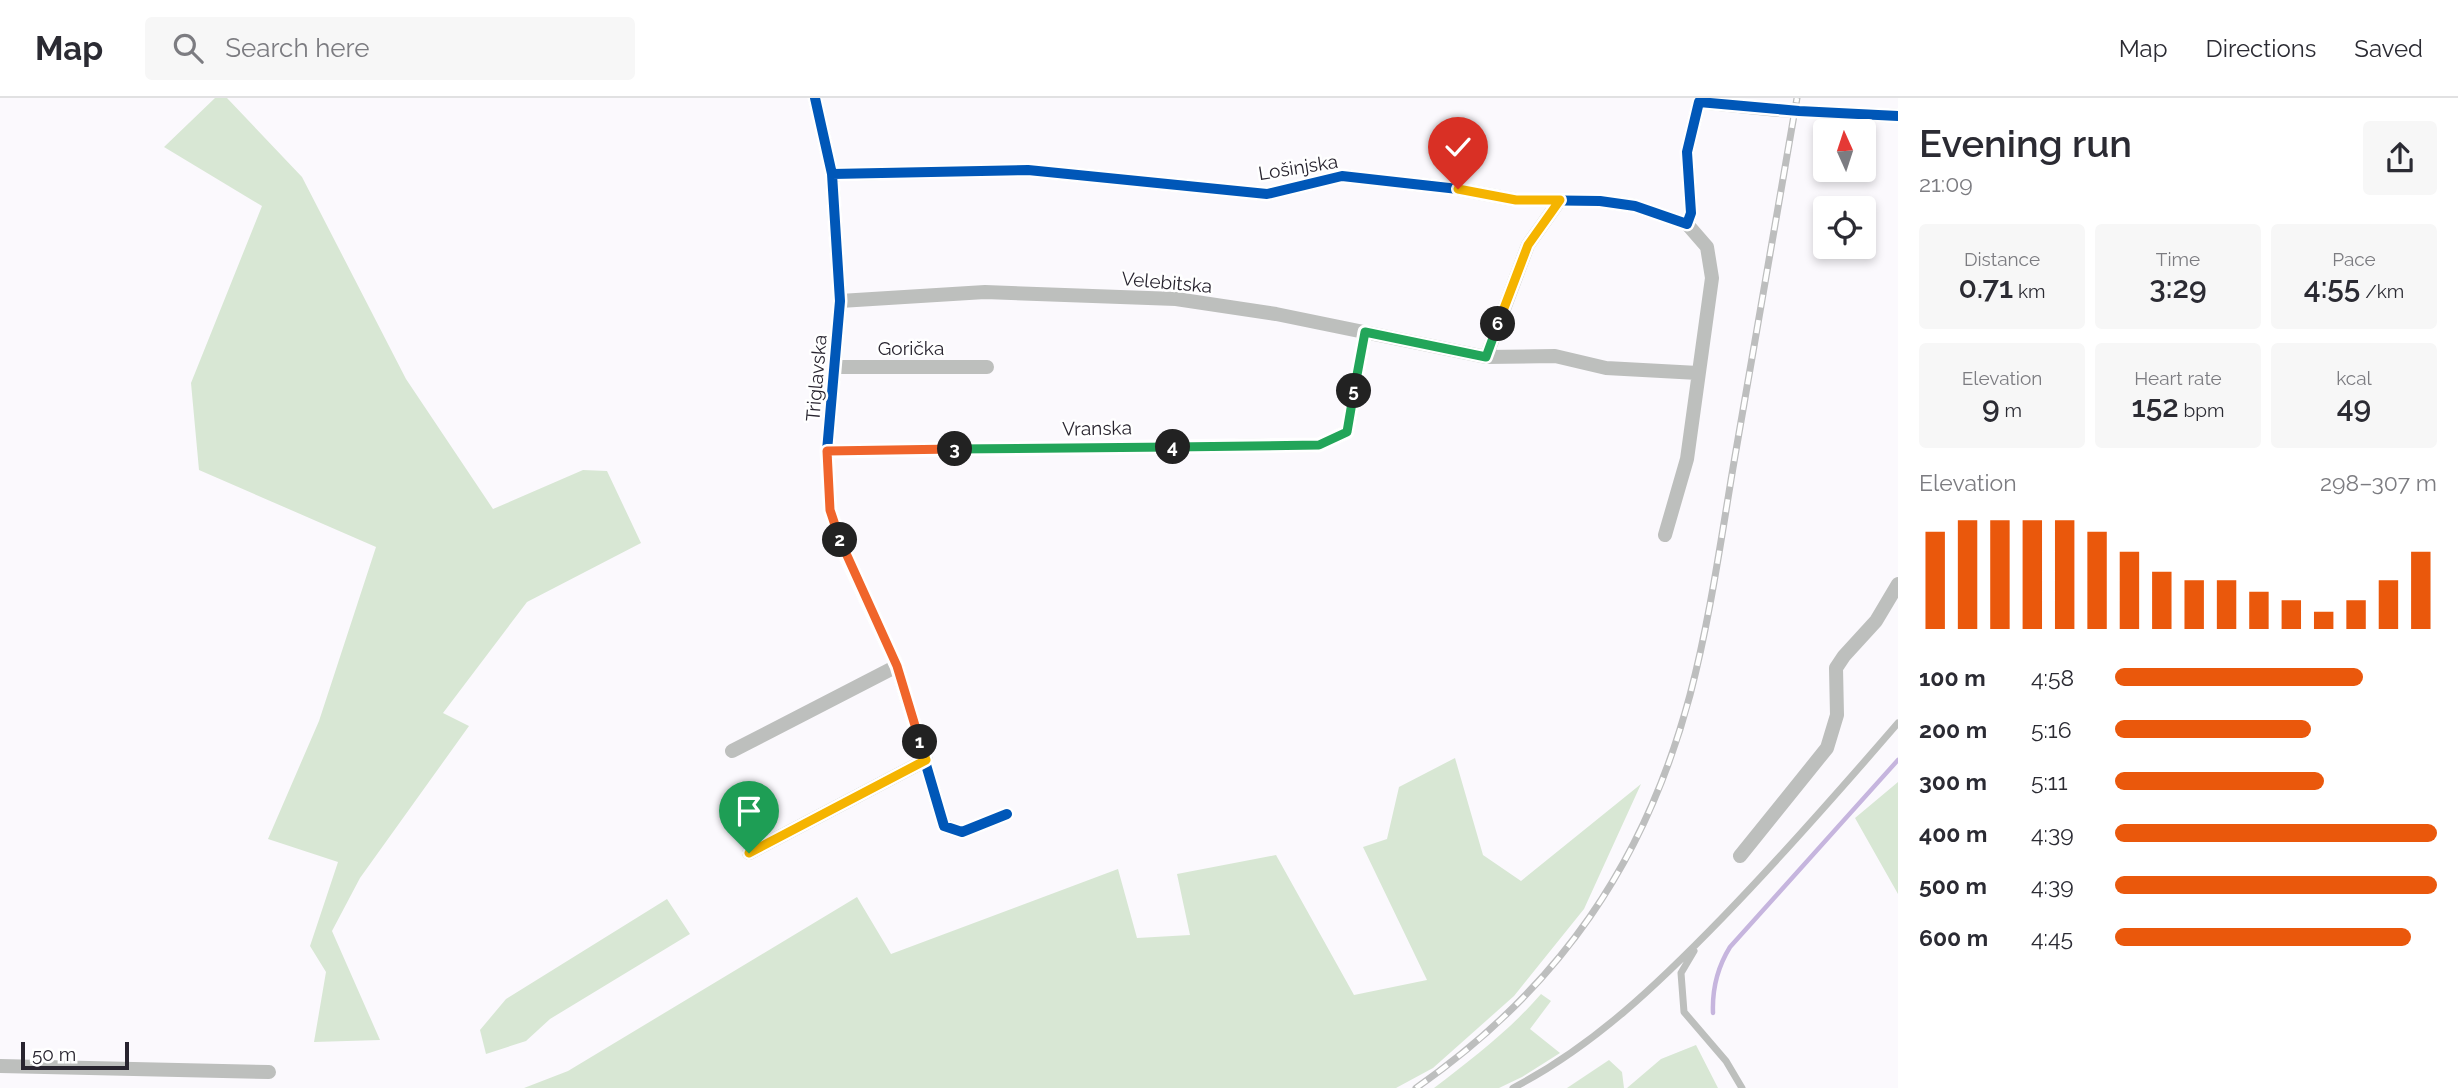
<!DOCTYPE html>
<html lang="en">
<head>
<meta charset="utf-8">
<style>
	body { margin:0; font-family:Raleway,sans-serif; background:#f7f7f7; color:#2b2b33; height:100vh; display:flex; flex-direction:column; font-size:26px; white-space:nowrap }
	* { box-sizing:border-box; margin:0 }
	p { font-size:23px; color:#7c7c81 }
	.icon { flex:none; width:38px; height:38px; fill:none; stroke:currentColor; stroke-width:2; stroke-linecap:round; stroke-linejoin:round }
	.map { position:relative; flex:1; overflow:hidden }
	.drawer { display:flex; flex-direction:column; background:#fff; width:560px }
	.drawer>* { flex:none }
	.needle { width:46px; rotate:357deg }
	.fabs { position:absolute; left:1813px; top:21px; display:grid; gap:14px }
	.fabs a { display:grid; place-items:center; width:63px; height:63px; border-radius:7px; background:#fff; box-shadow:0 4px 10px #0003; font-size:35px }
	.scale { position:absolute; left:21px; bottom:18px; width:108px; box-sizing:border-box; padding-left:7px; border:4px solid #28242f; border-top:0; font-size:19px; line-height:24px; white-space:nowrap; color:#28242f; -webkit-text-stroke:5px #fff; paint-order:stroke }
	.pin { position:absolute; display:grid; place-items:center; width:60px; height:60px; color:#fff; margin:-72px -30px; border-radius:50% 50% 50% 0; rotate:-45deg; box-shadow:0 0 7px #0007 }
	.pin .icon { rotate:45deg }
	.km { position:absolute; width:35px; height:35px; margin:-18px; border-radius:50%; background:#222; color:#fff; font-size:19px; line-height:35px; text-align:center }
	.round { display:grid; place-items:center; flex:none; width:74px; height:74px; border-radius:7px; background:#f7f7f7 }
	.summary { display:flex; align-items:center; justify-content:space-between; height:119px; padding:0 21px }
	h1 { font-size:38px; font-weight:600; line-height:52px }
	.metrics { display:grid; grid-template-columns:repeat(3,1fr); gap:10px; height:119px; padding:7px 21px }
	.metrics div { display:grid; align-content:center; border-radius:7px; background:#f7f7f7; text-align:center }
	.metrics b { font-size:30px; font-weight:600 }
	.metrics small { font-size:19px; font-weight:400 }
	.metrics p { font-size:19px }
	.chart { height:196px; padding:14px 21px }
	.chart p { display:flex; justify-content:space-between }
	.chart svg { width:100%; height:126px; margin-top:7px; stroke:#ea580c; stroke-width:6 }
	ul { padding:0 21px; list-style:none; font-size:23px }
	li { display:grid; grid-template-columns:112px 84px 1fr; align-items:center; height:52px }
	li i { height:18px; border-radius:9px; background:#ea580c }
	header { display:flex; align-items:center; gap:42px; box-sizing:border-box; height:98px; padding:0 35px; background:#fff; border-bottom:2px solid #e1e1e2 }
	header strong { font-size:33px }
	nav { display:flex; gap:38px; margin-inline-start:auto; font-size:24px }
	.search { width:490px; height:63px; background:#f7f7f7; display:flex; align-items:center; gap:18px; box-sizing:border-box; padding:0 24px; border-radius:7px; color:#7c7c81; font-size:26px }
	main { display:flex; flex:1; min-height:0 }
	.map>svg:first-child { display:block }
	.green { fill:#d8e7d4 }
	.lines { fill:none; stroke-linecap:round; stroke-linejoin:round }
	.stream { stroke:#c6b5de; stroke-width:4.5 }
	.street-tunnel { stroke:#d1ced4; stroke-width:14; stroke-dasharray:14 7; stroke-linecap:butt }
	.lane { stroke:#bdbfbd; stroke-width:7 }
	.street { stroke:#bdbfbd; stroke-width:14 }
	.rail-casing { stroke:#bdbebe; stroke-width:7 }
	.rail { stroke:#fff; stroke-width:4.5; stroke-dasharray:13; stroke-linecap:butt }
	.cycleway-casing { stroke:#fff; stroke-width:15 }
	.cycleway { stroke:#0057b8; stroke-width:10 }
	.split-1-casing { stroke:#fff; stroke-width:14 }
	.split-2-casing { stroke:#fff; stroke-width:14 }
	.split-3-casing { stroke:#fff; stroke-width:14 }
	.split-4-casing { stroke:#fff; stroke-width:14 }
	.split-5-casing { stroke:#fff; stroke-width:14 }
	.split-6-casing { stroke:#fff; stroke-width:14 }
	.split-7-casing { stroke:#fff; stroke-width:14 }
	.split-1 { stroke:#f5b400; stroke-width:9 }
	.split-2 { stroke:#f0652b; stroke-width:9 }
	.split-3 { stroke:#f0652b; stroke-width:9 }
	.split-4 { stroke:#22a559; stroke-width:9 }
	.split-5 { stroke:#22a559; stroke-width:9 }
	.split-6 { stroke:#22a559; stroke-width:9 }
	.split-7 { stroke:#f5b400; stroke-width:9 }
	.labels { text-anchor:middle; stroke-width:5; stroke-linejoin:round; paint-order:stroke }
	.street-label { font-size:19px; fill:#28242f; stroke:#fff }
</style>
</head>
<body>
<header>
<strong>Map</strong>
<div class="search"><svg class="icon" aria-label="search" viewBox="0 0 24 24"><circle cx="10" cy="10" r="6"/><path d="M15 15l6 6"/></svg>Search here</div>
<nav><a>Map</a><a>Directions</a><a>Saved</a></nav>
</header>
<main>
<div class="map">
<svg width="1898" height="990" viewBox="0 0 1898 990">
	<rect width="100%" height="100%" fill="#fbf9fd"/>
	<path class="green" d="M215,0h12l75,79 104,202 87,130 90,-39 24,1 34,72 -114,59 -84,111 26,13 -109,152 -28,53 48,109 -66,2 12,-70 -16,-26 28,-84 -70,-23 51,-118 57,-174 -177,-77 -8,-87 71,-177 -98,-59z
		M1455,660l28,97 38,26 120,-97 -57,125 -70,87 -81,72 -37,20h-872l44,-17 289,-174 34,57 227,-85 19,69 53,-3 -13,-61 99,-19 78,140 73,-15 -64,-133 24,-8 12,-52z
		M1898,684v112l-43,-76z
		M667,801l23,35 -140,85 -24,22 -40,13 -6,-24 26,-31z
		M1541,896l10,7 -21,28 30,24 -38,24 -23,11h-65c38,-29 76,-58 107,-94z
		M1696,947l22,43h-91l34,-29z
		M1609,962l13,12 2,16h-57z"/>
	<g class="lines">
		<path class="stream" d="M1713,915c-1,-25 4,-45 17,-66l168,-187"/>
		<path class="street-tunnel" d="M1778,12l21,1"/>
		<path class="lane" d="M1694,853l-13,22 3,39 42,49 16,27
			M1513,990c81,-42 146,-105 210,-171 60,-62 118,-128 175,-194"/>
		<path class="street" d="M815,0l17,76 8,127 -13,150 3,59 17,49 50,107 47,160 18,6 45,-18
			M1799,13l99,5
			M832,76l196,-4 239,24 75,-18 116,13 58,11 84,1 35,5 52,18 4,-11 -4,-61 12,-50 79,8
			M840,203l145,-9 191,7 100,15 210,43 42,-112 32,-45
			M1486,259l69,-1 51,12 92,5
			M834,269h153
			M827,353l492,-6 28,-13 18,-100
			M1665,437l22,-76 25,-181 -5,-31 -20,-23
			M732,653l165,-85
			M749,755l177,-93
			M1740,758l87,-108 10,-33 -1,-47 8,-12 32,-35 22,-37
			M0,968l269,6"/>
		<defs>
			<path id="rail" d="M1416,990c143,-100 229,-225 274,-393 20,-76 31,-156 44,-233 21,-121 42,-243 63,-364"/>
		</defs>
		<use href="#rail" class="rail-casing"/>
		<use href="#rail" class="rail"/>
		<defs>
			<path id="cycleway" d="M815,0l17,76 8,127 -13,150 3,59 17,49 50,107 47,160 18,6 45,-18
				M832,76l196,-4 239,24 75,-18 116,13 58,11 84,1 35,5 52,18 4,-11 -4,-61 12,-50 100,9 99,5
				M827,353l492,-6 28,-13 18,-100"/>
		</defs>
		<use href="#cycleway" class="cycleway-casing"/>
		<use href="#cycleway" class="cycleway"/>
	</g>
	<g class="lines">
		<defs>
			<path id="split-1" d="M749,755l177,-93 -6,-18"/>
			<path id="split-2" d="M840,442l57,126 23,76"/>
			<path id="split-3" d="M840,442l-10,-30 -3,-59 128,-2"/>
			<path id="split-4" d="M955,351l218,-2"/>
			<path id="split-5" d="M1173,349l146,-2 28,-13 7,-41"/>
			<path id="split-6" d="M1354,293l11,-59 121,25 12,-33"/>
			<path id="split-7" d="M1458,91l58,11h44l-32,45 -30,79"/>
		</defs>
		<use href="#split-1" class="split-1-casing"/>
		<use href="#split-2" class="split-2-casing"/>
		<use href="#split-3" class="split-3-casing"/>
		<use href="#split-4" class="split-4-casing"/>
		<use href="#split-5" class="split-5-casing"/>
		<use href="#split-6" class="split-6-casing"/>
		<use href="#split-7" class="split-7-casing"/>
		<use href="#split-1" class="split-1"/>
		<use href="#split-2" class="split-2"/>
		<use href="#split-3" class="split-3"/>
		<use href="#split-4" class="split-4"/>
		<use href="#split-5" class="split-5"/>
		<use href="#split-6" class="split-6"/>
		<use href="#split-7" class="split-7"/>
	</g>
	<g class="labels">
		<g class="street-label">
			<text transform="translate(1298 69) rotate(-9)" y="7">Lošinjska</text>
			<text transform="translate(1167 184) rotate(5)" y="7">Velebitska</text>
			<text x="911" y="257">Gorička</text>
			<text transform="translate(816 280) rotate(-85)" y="7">Triglavska</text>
			<text transform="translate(1097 330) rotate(-1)" y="7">Vranska</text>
		</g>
	</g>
</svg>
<div class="fabs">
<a><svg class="needle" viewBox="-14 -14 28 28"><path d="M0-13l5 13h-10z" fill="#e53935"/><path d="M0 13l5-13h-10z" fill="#7c7c81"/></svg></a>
<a><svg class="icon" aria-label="locate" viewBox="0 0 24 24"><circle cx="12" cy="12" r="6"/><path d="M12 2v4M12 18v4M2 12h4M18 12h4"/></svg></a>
</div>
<div class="scale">50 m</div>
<div class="pin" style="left:749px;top:755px;background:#1e9e55"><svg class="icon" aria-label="arrive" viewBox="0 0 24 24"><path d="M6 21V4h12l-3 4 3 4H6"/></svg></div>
<div class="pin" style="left:1458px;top:91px;background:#d93025"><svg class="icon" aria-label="check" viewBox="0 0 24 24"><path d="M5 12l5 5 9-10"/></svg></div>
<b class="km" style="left:920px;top:644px">1</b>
<b class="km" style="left:840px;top:442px">2</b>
<b class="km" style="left:955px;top:351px">3</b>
<b class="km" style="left:1173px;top:349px">4</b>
<b class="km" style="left:1354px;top:293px">5</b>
<b class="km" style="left:1498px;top:226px">6</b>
</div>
<section class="drawer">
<div class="summary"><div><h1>Evening run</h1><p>21:09</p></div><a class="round"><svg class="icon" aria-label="share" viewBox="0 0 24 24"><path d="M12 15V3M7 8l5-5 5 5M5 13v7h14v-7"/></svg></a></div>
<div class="metrics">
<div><p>Distance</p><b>0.71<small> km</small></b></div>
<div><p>Time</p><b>3:29</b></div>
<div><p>Pace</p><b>4:55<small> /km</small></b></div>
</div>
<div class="metrics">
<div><p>Elevation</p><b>9<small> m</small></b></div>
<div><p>Heart rate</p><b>152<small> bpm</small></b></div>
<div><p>kcal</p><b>49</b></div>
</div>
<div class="chart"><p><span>Elevation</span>298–307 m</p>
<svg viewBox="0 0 160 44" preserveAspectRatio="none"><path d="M5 44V10M15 44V6M25 44V6M35 44V6M45 44V6M55 44V10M65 44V17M75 44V24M85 44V27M95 44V27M105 44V31M115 44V34M125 44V38M135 44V34M145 44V27M155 44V17"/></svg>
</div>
<ul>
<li><b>100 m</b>4:58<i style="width:77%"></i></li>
<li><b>200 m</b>5:16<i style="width:61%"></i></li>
<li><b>300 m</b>5:11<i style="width:65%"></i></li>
<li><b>400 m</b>4:39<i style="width:100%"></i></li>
<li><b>500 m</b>4:39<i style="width:100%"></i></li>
<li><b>600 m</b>4:45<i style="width:92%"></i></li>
</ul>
</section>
</main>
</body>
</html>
